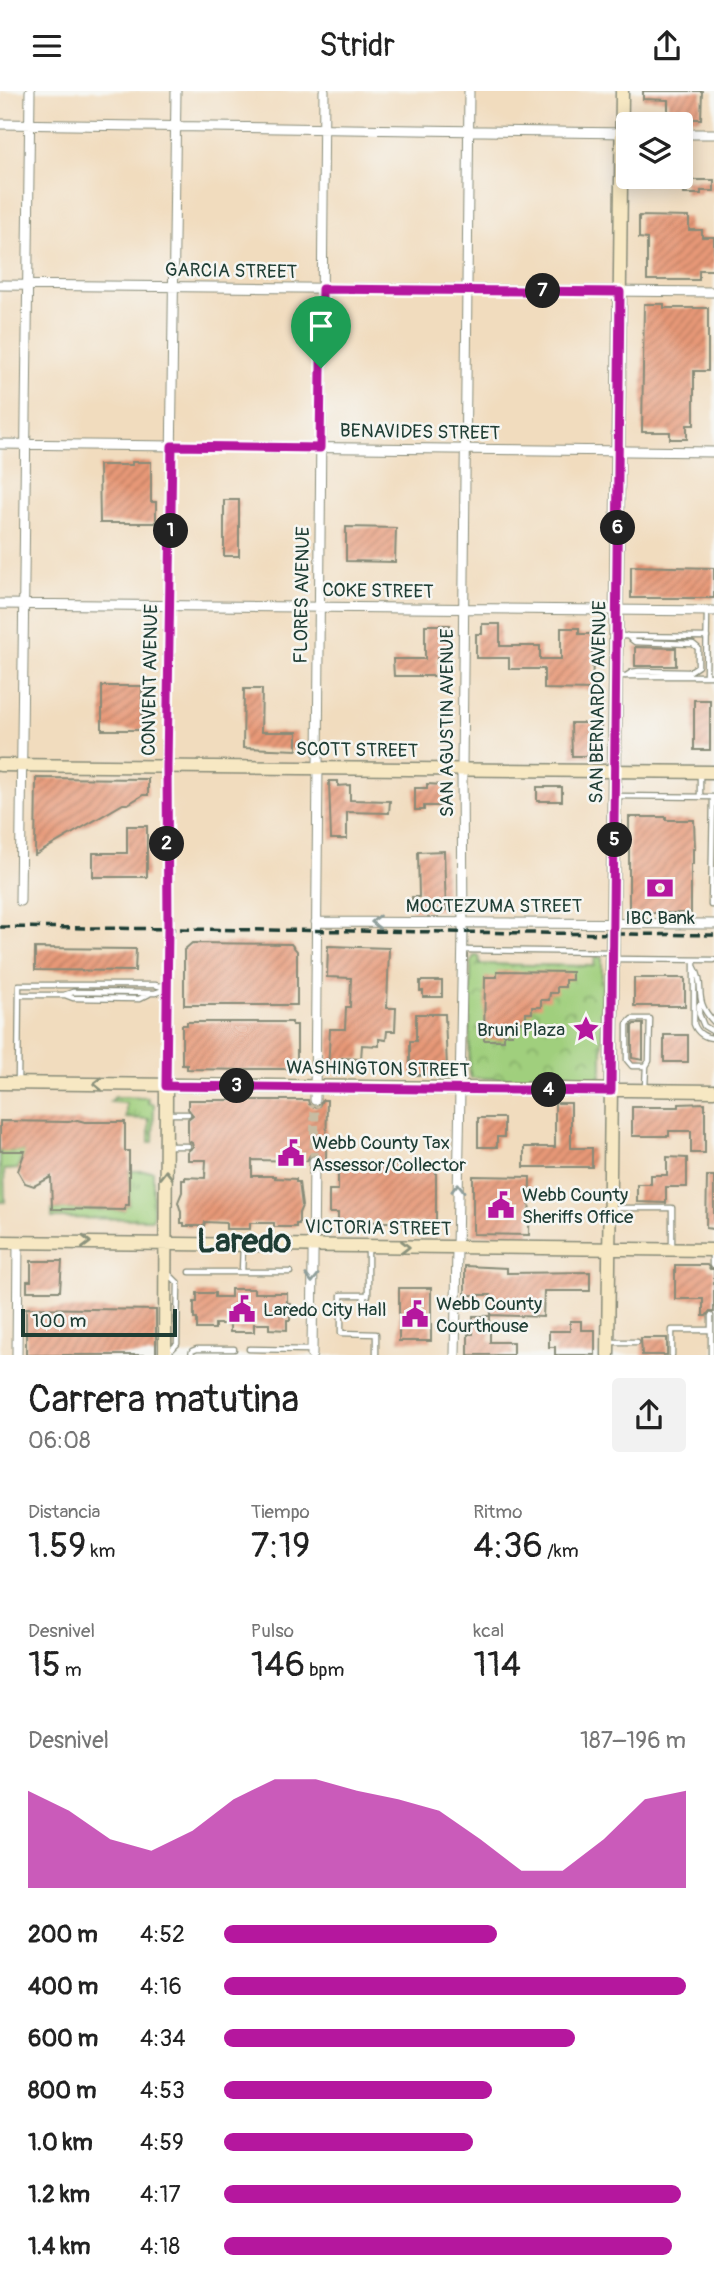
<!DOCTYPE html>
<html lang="es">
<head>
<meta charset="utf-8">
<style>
	body { margin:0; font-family:Pangolin,sans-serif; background:#f2f2f2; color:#222; height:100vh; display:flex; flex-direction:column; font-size:26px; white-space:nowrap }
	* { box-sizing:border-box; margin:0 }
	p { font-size:23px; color:#767676 }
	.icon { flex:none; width:38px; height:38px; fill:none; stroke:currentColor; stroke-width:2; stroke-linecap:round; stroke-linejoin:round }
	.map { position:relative; height:1264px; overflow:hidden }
	.panel { display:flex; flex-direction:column; background:#fff; flex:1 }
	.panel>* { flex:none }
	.tools { position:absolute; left:616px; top:21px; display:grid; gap:14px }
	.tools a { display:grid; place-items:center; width:77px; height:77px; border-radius:7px; background:#fff; box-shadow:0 4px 18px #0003; font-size:35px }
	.scale { position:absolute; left:21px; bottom:18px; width:156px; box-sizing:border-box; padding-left:7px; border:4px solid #1f3d34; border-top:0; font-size:19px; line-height:24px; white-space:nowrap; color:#1f3d34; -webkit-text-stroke:5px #f6f6f2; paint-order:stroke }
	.pin { position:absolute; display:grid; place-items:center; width:60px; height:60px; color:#fff; margin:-72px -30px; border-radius:50% 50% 50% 0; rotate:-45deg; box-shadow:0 0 7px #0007 }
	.pin .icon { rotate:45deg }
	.km { position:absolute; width:35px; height:35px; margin:-18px; border-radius:50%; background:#222; color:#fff; font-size:19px; line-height:35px; text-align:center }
	.round { display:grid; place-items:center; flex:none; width:74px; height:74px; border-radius:7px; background:#f2f2f2 }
	.overview { display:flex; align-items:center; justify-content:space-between; height:119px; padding:0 28px }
	h1 { font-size:38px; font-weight:600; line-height:52px }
	.metrics { display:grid; grid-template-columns:repeat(3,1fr); gap:10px; height:119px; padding:7px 28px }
	.metrics div { display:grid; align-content:center }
	.metrics b { font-size:35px; font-weight:600 }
	.metrics small { font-size:19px; font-weight:400 }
	.metrics p { font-size:19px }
	.chart { height:196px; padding:14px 28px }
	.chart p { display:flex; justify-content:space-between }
	.chart svg { width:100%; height:126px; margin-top:7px; fill:#b5179e; opacity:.7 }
	ul { padding:0 28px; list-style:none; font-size:23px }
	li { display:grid; grid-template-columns:112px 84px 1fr; align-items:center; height:52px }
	li i { height:18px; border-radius:9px; background:#b5179e }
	header { display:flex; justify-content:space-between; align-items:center; height:91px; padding:0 28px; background:#fff; font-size:32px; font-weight:600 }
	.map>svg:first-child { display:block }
	.grass { fill:url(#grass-tufts); stroke:#608658; stroke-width:2 }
	.park { fill:url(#park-crowns); stroke:#608658; stroke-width:2 }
	.building { fill:url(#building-hatch) }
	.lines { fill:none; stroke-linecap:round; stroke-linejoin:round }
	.street-tunnel { stroke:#c7bca2; stroke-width:9; stroke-dasharray:9 4.5; stroke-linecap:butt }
	.lane-casing { stroke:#888c79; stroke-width:7 }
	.street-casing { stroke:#888c79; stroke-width:11 }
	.secondary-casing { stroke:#888c79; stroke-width:15 }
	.lane { stroke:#fff; stroke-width:4.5 }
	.street { stroke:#fff; stroke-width:9 }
	.secondary { stroke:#f7e8c3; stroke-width:12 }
	.rail { stroke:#1f3d34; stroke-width:3.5; stroke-dasharray:10 5; stroke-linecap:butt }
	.oneway { stroke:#8f9e9a }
	.oneway2 { stroke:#8b927c }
	.route-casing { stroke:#fff; stroke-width:14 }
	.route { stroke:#b5179e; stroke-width:9 }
	.labels { text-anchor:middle; stroke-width:5; stroke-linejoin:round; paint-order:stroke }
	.street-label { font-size:19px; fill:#1f3d34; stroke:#f6f6f2 }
	.poi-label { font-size:19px; fill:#1f3d34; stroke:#f6f6f2; text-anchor:start }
	.town-label { font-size:33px; font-weight:bold; fill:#1f3d34; stroke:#f6f6f2 }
</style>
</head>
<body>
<header><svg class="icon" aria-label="menu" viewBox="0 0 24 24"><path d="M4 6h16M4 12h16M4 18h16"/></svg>Stridr<svg class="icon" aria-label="share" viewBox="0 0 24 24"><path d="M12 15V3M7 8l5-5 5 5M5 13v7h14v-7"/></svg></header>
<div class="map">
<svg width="714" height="1264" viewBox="0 0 714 1264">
	<defs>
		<pattern id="grass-tufts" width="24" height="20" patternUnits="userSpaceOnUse" patternTransform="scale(1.75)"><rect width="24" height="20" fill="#a0cf7d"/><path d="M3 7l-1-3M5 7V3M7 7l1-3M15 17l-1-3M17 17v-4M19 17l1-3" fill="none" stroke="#82a967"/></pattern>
		<pattern id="park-crowns" width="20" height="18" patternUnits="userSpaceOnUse" patternTransform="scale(1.75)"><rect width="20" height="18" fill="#a0cf7d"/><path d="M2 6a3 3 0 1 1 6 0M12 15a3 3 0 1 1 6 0" fill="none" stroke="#82a967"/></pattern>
		<pattern id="building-hatch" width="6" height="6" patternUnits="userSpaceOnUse" patternTransform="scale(1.75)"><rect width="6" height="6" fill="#e79877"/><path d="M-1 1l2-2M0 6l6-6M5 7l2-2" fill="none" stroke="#bb7d62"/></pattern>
	</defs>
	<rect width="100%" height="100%" fill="#f6f6f2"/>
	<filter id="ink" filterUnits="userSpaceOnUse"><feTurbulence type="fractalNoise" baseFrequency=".0143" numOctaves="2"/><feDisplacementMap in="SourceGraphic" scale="14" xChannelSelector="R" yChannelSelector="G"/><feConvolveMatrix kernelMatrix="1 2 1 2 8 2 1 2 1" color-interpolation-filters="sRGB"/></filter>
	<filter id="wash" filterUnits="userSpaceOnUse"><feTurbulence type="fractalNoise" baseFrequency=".00686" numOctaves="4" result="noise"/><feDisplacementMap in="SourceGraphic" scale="28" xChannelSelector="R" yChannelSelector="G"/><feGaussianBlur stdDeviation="1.57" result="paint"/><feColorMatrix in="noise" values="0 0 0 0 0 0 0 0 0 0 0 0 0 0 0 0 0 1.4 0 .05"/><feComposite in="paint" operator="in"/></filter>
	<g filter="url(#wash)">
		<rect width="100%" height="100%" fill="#f1dcbe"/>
		<path class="grass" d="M115,1006l33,1v5l6,1 -1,38h-4v-23l-23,-1v-15l-16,-1z
			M0,1060h33l-13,10 -2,8 -14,1 1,32h-5z
			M129,1080h24v48l-101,-1v-9l72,1 1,-5h4z"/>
		<path class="park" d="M474,865h5l1,8 114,2 1,-9h7v112l-2,11 -129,-2 -2,-9 2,-107z"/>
		<g id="blocks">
			<path class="building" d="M643,0h59l-1,28h-33v-19l-25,-1z
				M685,89h29v11h-13v3h-17z
				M639,125l50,1v13h13v7h12v33h-15v10h-52v-41l-8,-1z
				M644,213h20v4h44v63h-14v54h-7v14h-17v-7h-28z
				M132,371h19v40h5v21h-56l-1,-58h33z
				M224,409h15v56h-15z
				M346,436l50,1 -1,34 -49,-1z
				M631,475l83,2v30h-83z
				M482,533h18v22h40v13h21v-31h18v6h13l1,56 -49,-1v-20h-35v-11h-33v-24h6z
				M425,534h25v32h-13v19h-43l-1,-17h32z
				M635,556l41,1v18h-41z
				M102,595h40v44h-40z
				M244,598h18l-1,43h36v18l-54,-2z
				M694,609h16v50h-16z
				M571,632h30v33h-29z
				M36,687l112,1v16h-5l-15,9h-5l-88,51z
				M329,690h9v5l12,-1v15l40,1 -1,12 -42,-1v27h-16z
				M427,693l16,1v21h-19v4h-9v-22h12z
				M537,696h25v14h-25z
				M629,726h37v3h28l1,29h-2v15h-2v49h-62z
				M127,735h20v51h-54v-24h34z
				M444,760l2,59 -34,1v-14h7l-1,-45z
				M192,852l99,1 6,7v54h-113v-55z
				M328,855l61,2 -2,60h9l-1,23h-8l-1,9 -7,-1v7l-17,-1 -1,14 -19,-1v15h-14l2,-44h15l1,-22h4l1,-29 -24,-1z
				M35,857l101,1 -1,22 -100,-1z
				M497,880l75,1v8h-7v7h-8v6h-7l-1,7h-8v7h-9v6h-6v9h-7v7h-7v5h-8v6h-20l1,-63h12z
				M634,887h51v28h-51z
				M420,890h22v16h-19v-6h-3z
				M416,923h29l2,55 -6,6h-31v-34h6z
				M187,931h105v3h5v40h-5v4h-45v1l-60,-1v-4h-5v-40h5z
				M634,933h9v36l-11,-2v-32z
				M664,944h24v27h-24z
				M188,1009h120l1,4 5,3 5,-1 3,-6h5l-1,61h-5l-6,-7 -5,1 -3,6 -55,-1v16h23v2l21,1v3h3l3,24 -3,7v11h-3v3h-22v-4h-24v6h-24v-6l-21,-1 -1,4h-20v-3h-3v-11l-3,-10 4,-10v-12h3v-3l20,1 1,-18h-18v-9l5,-4 -1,-4 -4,-2v-22l5,-4 -5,-6z
				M555,1012h16v45h21v19h-68v-20h31z
				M705,1012v50h-14v-22h-22v5h-37v-29h47v-3z
				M478,1027h26v19h-7v10h-19z
				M77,1029l8,2h40v29h4v54h-4v5l-73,-1 -1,-32 -17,9 -9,-3 -7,-12 7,-20h-25v-30l69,1z
				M667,1066l20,1v29h-21v16l-29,-1v-18h14v-9h16z
				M338,1074l98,1v57l-98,-2v-8h-9v-23h9z
				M473,1085l57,1 -1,58 -56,-1z
				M707,1085h7v53l-8,-1z
				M31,1170h31l-2,30h-33v-10h4z
				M675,1174h32l3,4h4v43h-5l-3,4h-3v-17h-28z
				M465,1175l42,2v5l83,-1v19h-46l-1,26 -52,-2v-20h-26z
				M399,1197h32v53h-32z
				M231,1198h23v4h33v10h3v17h-3v10l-18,-1v-5h-15v8h-24v-8h-15v5h-18v-10h-3v-17h3v-9h18v4h16z
				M26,1217l130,2v45h-130z
				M473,1225h17v26h23v13h-45v-21h5z
				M570,1230h11v9h14v25h-40v-8h-6v-16h21z
				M641,1247h26v17h-25z"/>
		</g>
	</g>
	<g filter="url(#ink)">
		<use href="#blocks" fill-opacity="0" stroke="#888c79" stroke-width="2"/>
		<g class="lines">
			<path class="street-tunnel" d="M314,1070l1,-61"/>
			<defs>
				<path id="lane" d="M617,545l90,1
					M617,585h97
					M626,585l6,-4 7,-1 50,1 9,-6v-18l-5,-4 -58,-2 -8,-6
					M706,585l1,-65
					M700,682v23
					M617,705l96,1
					M713,706l-2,108h3
					M464,859l146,2
					M614,868l100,1
					M694,869v64c3,9 11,14 20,14
					M694,875c13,22 -3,32 20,56
					M19,904h45l9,-3 82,1 12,-4
					M65,904l8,3 66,1 10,-5
					M699,914v9l5,12 10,6
					M18,992l1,-98h136l12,3
					M645,996l1,-21 3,-5 1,-42h-18l-5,5v36l5,6h14
					M168,1023h20
					M167,1055h21
					M611,1117h61v39
					M368,1157v47h-27v38l35,1v21
					M712,1174v-14
					M190,1181h100
					M242,1181l1,-27
					M364,1204v11
					M711,1225v39
					M609,1251h28
					M249,1258l62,1
					M167,1263l10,-10 1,-61 -10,-10
					M191,1264l1,-4 5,-2h37
					M672,1264v-25h39"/>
				<path id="street" d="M0,33l628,9
					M681,43h33
					M0,194l714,7
					M0,353l714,8
					M0,513l714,7
					M20,810l10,-810
					M316,831l398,2
					M166,995l2,-158 -1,-161 9,-676
					M315,1009l9,-1009
					M17,1264l1,-113
					M312,1264l2,-194
					M455,1264l8,-424 -1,-162 7,-678"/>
				<path id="secondary" d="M0,674l714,7
					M0,992l714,8
					M0,1151l714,8
					M165,1264l1,-269
					M608,1264l14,-1264"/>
			</defs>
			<use href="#lane" class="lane-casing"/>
			<use href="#street" class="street-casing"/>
			<use href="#secondary" class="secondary-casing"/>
			<use href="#lane" class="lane"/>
			<use href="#street" class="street"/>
			<use href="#secondary" class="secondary"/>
			<path class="rail" d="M0,836l714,8"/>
		</g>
		<defs><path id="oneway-chevron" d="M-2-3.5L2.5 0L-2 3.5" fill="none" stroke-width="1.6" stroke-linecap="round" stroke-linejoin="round" transform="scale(1.75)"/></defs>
		<g class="oneway">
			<use href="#oneway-chevron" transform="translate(376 831) rotate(-180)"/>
			<use href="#oneway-chevron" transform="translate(458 1097) rotate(-89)"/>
			<use href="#oneway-chevron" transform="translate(312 1187) rotate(90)"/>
		</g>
		<g class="oneway2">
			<use href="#oneway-chevron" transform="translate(98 993) rotate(-179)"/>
			<use href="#oneway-chevron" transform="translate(166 1084) rotate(-90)"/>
			<use href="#oneway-chevron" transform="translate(86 1151) rotate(1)"/>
			<use href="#oneway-chevron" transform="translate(405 1156)"/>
		</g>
	</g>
	<g class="lines" filter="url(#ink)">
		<defs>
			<path id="route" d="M322,198l298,3 -9,799 -445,-5 2,-158 -1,-161 5,-321 148,2z"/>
		</defs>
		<use href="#route" class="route-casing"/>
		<use href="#route" class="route"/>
	</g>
	<defs>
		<symbol id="bank-bare" viewBox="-9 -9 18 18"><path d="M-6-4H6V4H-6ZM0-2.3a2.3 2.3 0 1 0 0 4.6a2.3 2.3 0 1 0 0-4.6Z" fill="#b5179e" stroke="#f6f6f2" stroke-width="2.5" paint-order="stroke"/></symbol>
		<symbol id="sight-bare" viewBox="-9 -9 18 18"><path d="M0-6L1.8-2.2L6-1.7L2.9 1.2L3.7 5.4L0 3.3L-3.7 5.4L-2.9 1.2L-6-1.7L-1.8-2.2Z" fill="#b5179e" stroke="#f6f6f2" stroke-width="2.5" paint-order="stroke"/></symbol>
		<symbol id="civic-bare" viewBox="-9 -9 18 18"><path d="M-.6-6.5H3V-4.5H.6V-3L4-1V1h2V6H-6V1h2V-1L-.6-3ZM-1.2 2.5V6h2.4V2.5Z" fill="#b5179e" stroke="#f6f6f2" stroke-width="2.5" paint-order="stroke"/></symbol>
	</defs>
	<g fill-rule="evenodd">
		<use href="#bank-bare" x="641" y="778" width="38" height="38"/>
		<use href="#sight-bare" x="567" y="919" width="38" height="38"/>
		<use href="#civic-bare" x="272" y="1043" width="38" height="38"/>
		<use href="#civic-bare" x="482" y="1095" width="38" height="38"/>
		<use href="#civic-bare" x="223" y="1199" width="38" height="38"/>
		<use href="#civic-bare" x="396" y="1204" width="38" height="38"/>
	</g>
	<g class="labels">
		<g class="street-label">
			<text transform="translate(231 179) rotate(1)" y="7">GARCIA STREET</text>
			<text transform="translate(420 340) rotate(1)" y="7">BENAVIDES STREET</text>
			<text transform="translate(378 499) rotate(1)" y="7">COKE STREET</text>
			<text transform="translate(301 504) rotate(-89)" y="7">FLORES AVENUE</text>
			<text transform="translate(149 589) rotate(-89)" y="7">CONVENT AVENUE</text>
			<text transform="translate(597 611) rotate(-89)" y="7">SAN BERNARDO AVENUE</text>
			<text transform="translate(446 632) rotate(-90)" y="7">SAN AGUSTIN AVENUE</text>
			<text transform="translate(357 658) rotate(1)" y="7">SCOTT STREET</text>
			<text x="494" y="821">MOCTEZUMA STREET</text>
			<text transform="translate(378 977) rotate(1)" y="7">WASHINGTON STREET</text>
			<text transform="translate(378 1136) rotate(1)" y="7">VICTORIA STREET</text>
		</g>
		<g class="poi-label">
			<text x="660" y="833" text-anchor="middle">IBC Bank</text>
			<text x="565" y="945" text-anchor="end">Bruni Plaza</text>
			<text x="312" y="1058">Webb County Tax<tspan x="312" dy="22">Assessor/Collector</tspan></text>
			<text x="522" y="1110">Webb County<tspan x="522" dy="22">Sheriffs Office</tspan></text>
			<text x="436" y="1219">Webb County<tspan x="436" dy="22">Courthouse</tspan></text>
			<text x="263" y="1225">Laredo City Hall</text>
		</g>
		<g class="town-label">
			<text x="244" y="1161">Laredo</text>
		</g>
	</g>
</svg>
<div class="tools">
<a><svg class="icon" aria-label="layers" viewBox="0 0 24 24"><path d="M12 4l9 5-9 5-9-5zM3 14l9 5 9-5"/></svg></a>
</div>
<div class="scale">100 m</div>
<div class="pin" style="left:321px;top:277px;background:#1e9e55"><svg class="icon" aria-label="arrive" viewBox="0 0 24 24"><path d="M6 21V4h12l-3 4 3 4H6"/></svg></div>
<b class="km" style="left:171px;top:440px">1</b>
<b class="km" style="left:167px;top:753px">2</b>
<b class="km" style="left:237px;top:995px">3</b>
<b class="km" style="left:549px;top:999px">4</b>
<b class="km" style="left:615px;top:749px">5</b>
<b class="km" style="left:618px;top:437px">6</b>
<b class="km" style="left:543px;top:200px">7</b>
</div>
<section class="panel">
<div class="overview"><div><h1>Carrera matutina</h1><p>06:08</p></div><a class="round"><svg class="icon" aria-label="share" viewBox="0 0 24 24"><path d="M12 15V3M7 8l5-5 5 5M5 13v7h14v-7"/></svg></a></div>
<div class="metrics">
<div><p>Distancia</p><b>1.59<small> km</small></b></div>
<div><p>Tiempo</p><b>7:19</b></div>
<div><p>Ritmo</p><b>4:36<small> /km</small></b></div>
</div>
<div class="metrics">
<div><p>Desnivel</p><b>15<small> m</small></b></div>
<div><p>Pulso</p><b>146<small> bpm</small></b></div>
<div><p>kcal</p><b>114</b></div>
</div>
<div class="chart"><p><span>Desnivel</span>187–196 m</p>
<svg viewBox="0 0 160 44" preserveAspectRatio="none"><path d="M0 44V10L10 17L20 27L30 31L40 24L50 13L60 6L70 6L80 10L90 13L100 17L110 27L120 38L130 38L140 27L150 13L160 10V44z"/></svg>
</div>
<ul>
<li><b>200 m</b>4:52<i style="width:59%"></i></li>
<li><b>400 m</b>4:16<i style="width:100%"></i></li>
<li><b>600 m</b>4:34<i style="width:76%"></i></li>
<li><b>800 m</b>4:53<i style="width:58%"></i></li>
<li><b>1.0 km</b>4:59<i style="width:54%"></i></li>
<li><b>1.2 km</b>4:17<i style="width:99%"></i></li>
<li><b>1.4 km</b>4:18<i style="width:97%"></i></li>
</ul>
</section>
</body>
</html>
